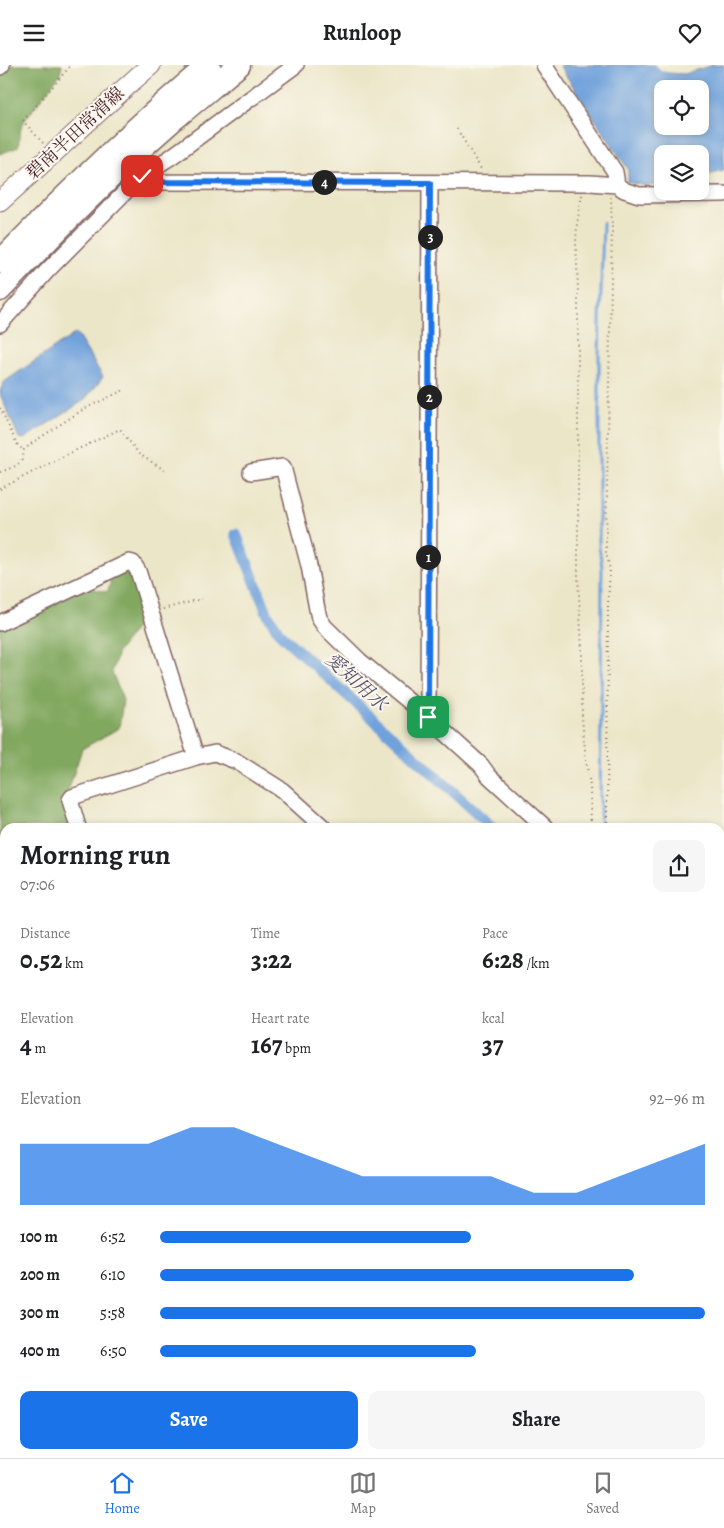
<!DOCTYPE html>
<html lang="en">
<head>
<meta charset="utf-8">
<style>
	body { margin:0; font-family:Alegreya,"Noto Serif JP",serif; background:#f6f6f6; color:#202124; height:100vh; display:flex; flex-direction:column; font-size:19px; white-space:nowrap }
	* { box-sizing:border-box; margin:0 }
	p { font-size:16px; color:#757577 }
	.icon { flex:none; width:28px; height:28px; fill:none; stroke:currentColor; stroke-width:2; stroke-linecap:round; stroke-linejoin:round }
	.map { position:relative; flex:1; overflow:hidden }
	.drawer { position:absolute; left:0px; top:758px; width:725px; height:636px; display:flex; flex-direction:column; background:#fff; border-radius:15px 15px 0 0; box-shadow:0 2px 8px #0003 }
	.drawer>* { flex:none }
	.controls { position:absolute; left:654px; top:15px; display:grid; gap:10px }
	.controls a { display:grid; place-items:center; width:55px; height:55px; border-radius:10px; background:#fff; box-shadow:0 2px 8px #0003; font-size:25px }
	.pin { position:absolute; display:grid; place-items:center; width:42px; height:42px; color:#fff; margin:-21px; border-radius:10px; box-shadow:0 2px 8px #0006 }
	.km { position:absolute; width:25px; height:25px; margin:-12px; border-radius:50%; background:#222; color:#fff; font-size:14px; line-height:25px; text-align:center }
	.round { display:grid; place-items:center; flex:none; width:52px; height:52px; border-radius:10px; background:#f6f6f6 }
	.overview { display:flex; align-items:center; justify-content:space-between; height:85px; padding:0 20px }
	h1 { font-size:28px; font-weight:600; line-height:38px }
	.figures { display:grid; grid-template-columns:repeat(3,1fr); gap:8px; height:85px; padding:5px 20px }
	.figures div { display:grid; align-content:center }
	.figures b { font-size:25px; font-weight:600 }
	.figures small { font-size:14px; font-weight:400 }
	.figures p { font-size:14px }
	.chart { height:140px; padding:10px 20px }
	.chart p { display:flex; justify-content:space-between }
	.chart svg { width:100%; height:90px; margin-top:5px; fill:#1a73e8; opacity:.7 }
	.action { display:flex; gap:10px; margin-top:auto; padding:10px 20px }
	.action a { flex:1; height:58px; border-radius:10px; background:#1a73e8; color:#fff; font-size:20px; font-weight:600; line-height:58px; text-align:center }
	.action a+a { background:#f6f6f6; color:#202124 }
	ul { padding:0 20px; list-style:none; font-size:16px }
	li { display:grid; grid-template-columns:80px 60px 1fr; align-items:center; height:38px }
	li i { height:12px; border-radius:6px; background:#1a73e8 }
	header { display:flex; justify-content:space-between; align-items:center; height:65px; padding:0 20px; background:#fff; font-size:22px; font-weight:600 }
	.menu { display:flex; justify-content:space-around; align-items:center; height:70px; border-top:1px solid #e0e0e0; background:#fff; font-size:14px; color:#757577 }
	.menu a { display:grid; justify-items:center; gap:2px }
	.menu .current { color:#1a73e8 }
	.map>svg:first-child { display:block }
	.green { fill:#a2c26a; stroke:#76704a }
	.forest { fill:#81a85e; stroke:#666444 }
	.water { fill:#70a1db; stroke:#5d6083; fill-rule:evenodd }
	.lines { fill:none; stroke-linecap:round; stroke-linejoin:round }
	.stream { stroke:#70a1db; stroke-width:3 }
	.canal { stroke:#70a1db; stroke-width:11 }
	.minor-casing { stroke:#836562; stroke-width:18 }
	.major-casing { stroke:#836562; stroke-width:21 }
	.highway-casing { stroke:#836562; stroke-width:25 }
	.path { stroke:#836562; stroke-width:2; stroke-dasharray:1 4; stroke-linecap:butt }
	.minor { stroke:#fff; stroke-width:15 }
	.major { stroke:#fff; stroke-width:19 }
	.highway { stroke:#fff; stroke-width:22 }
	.route-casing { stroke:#fff; stroke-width:10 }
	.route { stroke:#1a73e8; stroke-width:6 }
	.labels { text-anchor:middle; stroke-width:4; stroke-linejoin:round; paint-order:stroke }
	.street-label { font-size:18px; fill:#4a1f2b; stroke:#fbf7ec }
	.water-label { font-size:19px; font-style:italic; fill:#595371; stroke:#fbf7ec }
</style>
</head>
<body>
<header><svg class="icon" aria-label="menu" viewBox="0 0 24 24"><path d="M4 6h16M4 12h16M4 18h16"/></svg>Runloop<svg class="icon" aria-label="heart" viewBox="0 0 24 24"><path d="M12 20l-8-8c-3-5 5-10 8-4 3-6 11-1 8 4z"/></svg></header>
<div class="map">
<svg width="724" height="1393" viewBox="0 0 724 1393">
	<rect width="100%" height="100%" fill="#fbf7ec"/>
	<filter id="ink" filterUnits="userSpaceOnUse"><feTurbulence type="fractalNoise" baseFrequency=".02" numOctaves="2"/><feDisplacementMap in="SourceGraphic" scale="10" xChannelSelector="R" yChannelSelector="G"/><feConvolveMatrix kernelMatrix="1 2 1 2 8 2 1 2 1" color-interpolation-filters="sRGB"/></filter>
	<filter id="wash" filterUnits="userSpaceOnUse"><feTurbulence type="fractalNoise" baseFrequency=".0096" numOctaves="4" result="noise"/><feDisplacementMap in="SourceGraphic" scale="20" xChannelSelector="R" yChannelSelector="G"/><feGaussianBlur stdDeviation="1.12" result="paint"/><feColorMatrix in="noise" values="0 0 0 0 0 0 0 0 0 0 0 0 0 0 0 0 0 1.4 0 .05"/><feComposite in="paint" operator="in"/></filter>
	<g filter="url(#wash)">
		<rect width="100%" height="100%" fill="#ece6c9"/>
		<path class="green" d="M720,1382l4,1v10h-414l10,-4h400z"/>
		<path class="forest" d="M11,0h51l-2,9 -35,46 -4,8 -3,19 -18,7v-79z
			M130,500l15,50 -27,37 -6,20 11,28 -4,28 -37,21 -16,48 8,30h-69v30l-5,-4v-226l85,-40 22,5 3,-7v-10z
			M0,1128l5,9v202l-5,-9z"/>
		<path class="water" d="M559,0h96l6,6 6,2 18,1 27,-9h12v105l-24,6v-22h-38v30l-16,2 -18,-4v-13zM662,24h38v37h-38z
			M76,268l27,44 -6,8 -14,16 -59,38 -5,-1 -19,-44v-3l4,-9z"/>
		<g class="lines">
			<path class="stream" d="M600,762l2,-260 -3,-21v-193l4,-130
				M0,1378l5,2
				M26,1389l11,4"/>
			<path class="canal" d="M236,469l32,81 13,20 211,192"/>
		</g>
	</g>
	<g filter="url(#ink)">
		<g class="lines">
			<defs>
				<path id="minor" d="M544,0l71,107 2,13
					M0,2l2,-2
					M141,111l10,6 439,1 27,2 7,5 15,5 85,-1
					M0,259l47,-53 94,-95 30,-19 125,-92
					M251,407l32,-5 26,99 8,43 2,9 6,9 35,34 68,56 53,48 8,11 56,51
					M0,558l129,-61 4,1 5,8 58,186
					M428,652l2,-534
					M78,762l-8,-27 2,-3 124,-40 19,-4 21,8 46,29 41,37
					M720,798h4
					M0,1113l5,-2
					M0,1367l5,3
					M720,1376h4
					M57,1389l16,4
					M269,1389l1,4
					M294,1393l10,-4"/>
				<path id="major" d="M0,137l136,-124 15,-13"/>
				<path id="highway" d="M0,197c67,-69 135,-136 209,-197
					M0,225c56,-59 113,-118 174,-171 22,-18 43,-36 65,-54"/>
			</defs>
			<use href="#minor" class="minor-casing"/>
			<use href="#major" class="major-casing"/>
			<use href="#highway" class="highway-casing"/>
			<path class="path" d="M457,64l24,40
				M43,78l-20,-22 48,-56
				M582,130l-5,29 -1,19 2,45v288l4,75v67l4,42 4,26 1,41
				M0,343l17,36 6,6
				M0,407c13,-5 23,-6 24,-22l8,-7 52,-34 42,-20
				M0,424l66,-34 54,-26 19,25 27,17
				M163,544l39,-10
				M607,762l1,-222 2,-36 -4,-15v-15l6,-310 -1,-32
				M0,795l5,4
				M720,813h4
				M0,919l5,-1
				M0,939l5,-1
				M0,1388l14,5
				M590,1389l14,3 27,1
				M521,1393l6,-4"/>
			<use href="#minor" class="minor"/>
			<use href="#major" class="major"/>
			<use href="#highway" class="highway"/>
		</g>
	</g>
	<g class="lines" filter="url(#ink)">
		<defs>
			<path id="route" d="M142,111l9,6 279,1 -2,534"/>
		</defs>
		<use href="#route" class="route-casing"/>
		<use href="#route" class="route"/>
	</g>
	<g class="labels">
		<g class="street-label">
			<text transform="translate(75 68) rotate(-43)" y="6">碧南半田常滑線</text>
		</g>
		<g class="water-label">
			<text transform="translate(357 616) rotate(42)" y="7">愛知用水</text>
		</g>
	</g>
</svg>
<div class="controls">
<a><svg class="icon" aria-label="locate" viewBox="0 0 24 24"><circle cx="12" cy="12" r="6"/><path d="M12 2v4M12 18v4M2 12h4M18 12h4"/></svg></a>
<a><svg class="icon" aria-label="layers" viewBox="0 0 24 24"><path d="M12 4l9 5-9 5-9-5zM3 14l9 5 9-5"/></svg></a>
</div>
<div class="pin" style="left:428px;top:652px;background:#1e9e55"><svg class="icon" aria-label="arrive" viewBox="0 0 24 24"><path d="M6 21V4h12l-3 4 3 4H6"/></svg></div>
<div class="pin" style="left:142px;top:111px;background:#d93025"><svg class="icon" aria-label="check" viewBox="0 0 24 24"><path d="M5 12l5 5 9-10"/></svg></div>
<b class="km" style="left:428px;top:492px">1</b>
<b class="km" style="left:429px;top:332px">2</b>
<b class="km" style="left:430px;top:172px">3</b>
<b class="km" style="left:324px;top:117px">4</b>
<section class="drawer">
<div class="overview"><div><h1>Morning run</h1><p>07:06</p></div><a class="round"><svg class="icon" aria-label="share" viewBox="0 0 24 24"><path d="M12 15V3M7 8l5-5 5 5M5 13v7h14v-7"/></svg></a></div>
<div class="figures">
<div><p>Distance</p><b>0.52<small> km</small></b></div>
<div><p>Time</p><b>3:22</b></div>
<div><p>Pace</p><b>6:28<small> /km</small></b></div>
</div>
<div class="figures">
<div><p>Elevation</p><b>4<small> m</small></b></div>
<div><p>Heart rate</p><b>167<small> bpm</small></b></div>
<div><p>kcal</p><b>37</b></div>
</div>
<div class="chart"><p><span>Elevation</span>92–96 m</p>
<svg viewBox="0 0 160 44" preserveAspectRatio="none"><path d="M0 44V14L10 14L20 14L30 14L40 6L50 6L60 14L70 22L80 30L90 30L100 30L110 30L120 38L130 38L140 30L150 22L160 14V44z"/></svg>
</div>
<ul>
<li><b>100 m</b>6:52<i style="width:57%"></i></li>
<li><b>200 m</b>6:10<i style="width:87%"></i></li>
<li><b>300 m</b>5:58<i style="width:100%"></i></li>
<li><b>400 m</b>6:50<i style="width:58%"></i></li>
</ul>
<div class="action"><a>Save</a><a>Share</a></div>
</section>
</div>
<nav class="menu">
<a class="current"><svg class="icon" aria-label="home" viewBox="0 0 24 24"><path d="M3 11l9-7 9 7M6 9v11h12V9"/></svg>Home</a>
<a><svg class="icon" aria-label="map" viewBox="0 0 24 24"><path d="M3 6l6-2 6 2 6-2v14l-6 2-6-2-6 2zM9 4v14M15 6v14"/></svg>Map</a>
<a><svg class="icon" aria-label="saved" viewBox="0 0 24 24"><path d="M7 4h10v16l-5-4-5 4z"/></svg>Saved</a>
</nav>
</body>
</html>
